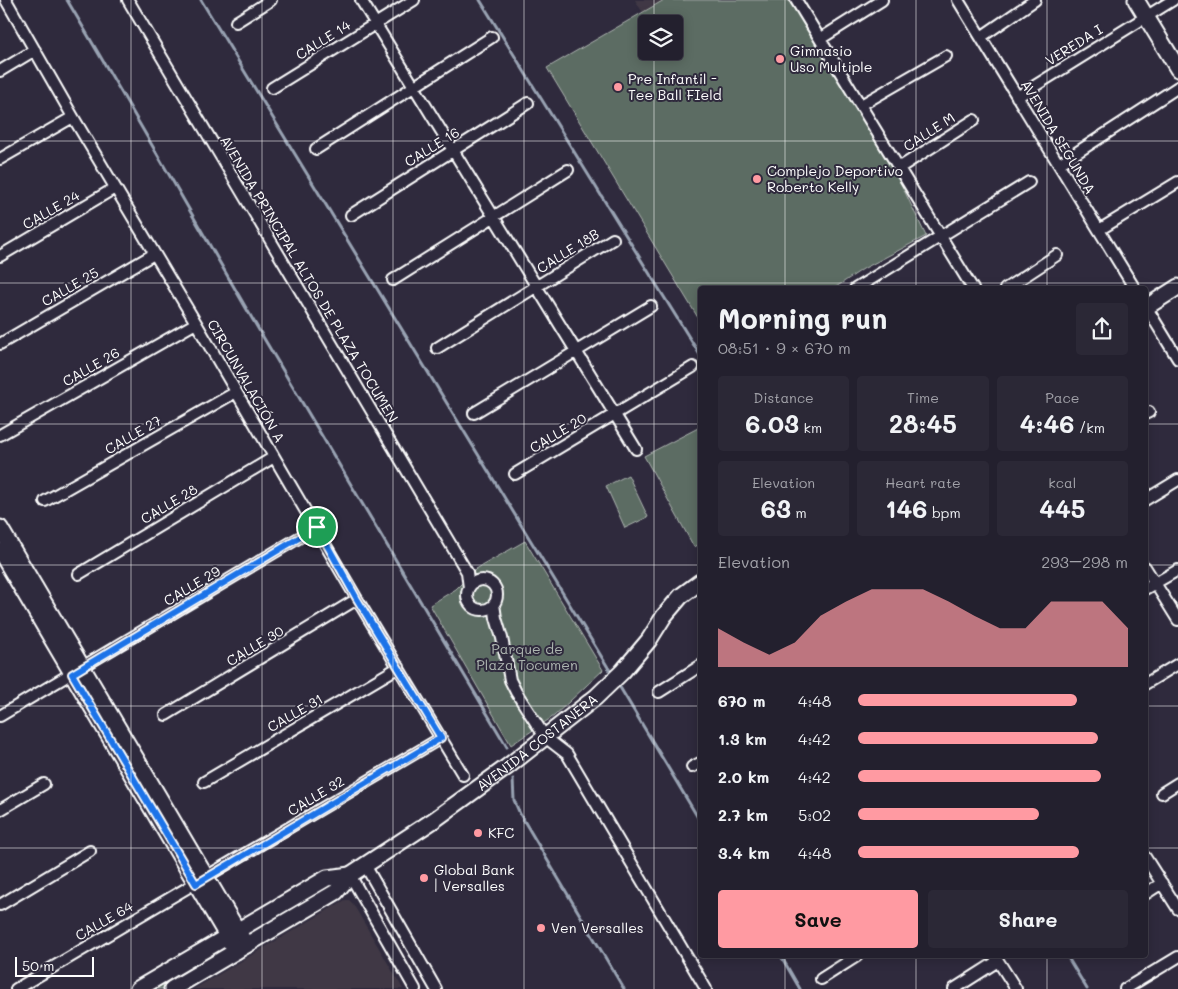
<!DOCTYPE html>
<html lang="en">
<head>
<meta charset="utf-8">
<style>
	body { margin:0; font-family:Mali,sans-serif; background:#2b2836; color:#f1f3f6; height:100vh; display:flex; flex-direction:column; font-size:19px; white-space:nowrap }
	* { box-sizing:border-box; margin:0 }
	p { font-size:16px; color:#a3a3aa }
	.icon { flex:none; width:28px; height:28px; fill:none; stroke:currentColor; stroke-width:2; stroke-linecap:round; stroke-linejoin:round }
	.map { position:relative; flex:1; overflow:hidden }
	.sheet { position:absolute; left:698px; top:286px; width:450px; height:672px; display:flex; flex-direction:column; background:#23202e; border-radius:5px; box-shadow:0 2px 12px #0003,0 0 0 1px #403e4a }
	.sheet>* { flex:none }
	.tools { position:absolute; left:638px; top:15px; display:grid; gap:10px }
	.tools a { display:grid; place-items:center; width:45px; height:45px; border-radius:5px; background:#23202e; box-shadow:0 2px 12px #0003,0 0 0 1px #403e4a; font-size:25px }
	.scale { position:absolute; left:15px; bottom:12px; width:79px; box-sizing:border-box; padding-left:5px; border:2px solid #fff; border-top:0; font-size:14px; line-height:18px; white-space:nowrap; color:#fff; -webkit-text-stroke:4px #2f2a3d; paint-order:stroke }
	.pin { position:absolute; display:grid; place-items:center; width:42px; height:42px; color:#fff; margin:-21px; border:2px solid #fff; border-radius:50%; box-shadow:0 1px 5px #0007 }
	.round { display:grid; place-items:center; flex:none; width:52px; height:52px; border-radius:5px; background:#2b2836 }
	.head { display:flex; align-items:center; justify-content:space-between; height:85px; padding:0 20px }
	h1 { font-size:28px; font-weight:700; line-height:38px }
	.stats { display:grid; grid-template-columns:repeat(3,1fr); gap:8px; height:85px; padding:5px 20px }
	.stats div { display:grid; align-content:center; border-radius:5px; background:#2b2836; text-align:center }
	.stats b { font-size:25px; font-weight:700 }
	.stats small { font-size:14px; font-weight:400 }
	.stats p { font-size:14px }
	.chart { height:140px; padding:10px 20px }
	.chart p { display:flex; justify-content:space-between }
	.chart svg { width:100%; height:90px; margin-top:5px; fill:#ff9aa2; opacity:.7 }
	.button { display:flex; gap:10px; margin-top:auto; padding:10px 20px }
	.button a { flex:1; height:58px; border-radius:5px; background:#ff9aa2; color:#111; font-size:20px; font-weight:700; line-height:58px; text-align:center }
	.button a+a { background:#2b2836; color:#f1f3f6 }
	ul { padding:0 20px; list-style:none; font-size:16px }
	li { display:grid; grid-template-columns:80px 60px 1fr; align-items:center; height:38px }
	li i { height:12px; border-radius:6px; background:#ff9aa2 }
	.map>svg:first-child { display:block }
	.built { fill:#403945 }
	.green { fill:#5c6c63; stroke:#aeb6b1; fill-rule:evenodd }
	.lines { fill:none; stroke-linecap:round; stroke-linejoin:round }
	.stream { stroke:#99a3b3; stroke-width:3 }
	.street-casing { stroke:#fff; stroke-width:14 }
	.secondary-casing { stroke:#fff; stroke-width:19 }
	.street { stroke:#2f2a3d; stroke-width:10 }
	.secondary { stroke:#2f2a3d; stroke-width:15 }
	.route-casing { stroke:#fff; stroke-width:10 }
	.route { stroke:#1a73e8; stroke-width:6 }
	.grid { fill:none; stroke:#fff; stroke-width:1; stroke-opacity:0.55 }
	.poi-dot { fill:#ff9aa2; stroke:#2f2a3d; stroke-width:2 }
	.labels { text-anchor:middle; stroke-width:4; stroke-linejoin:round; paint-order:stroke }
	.street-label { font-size:14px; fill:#fff; stroke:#2f2a3d }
	.poi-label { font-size:14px; fill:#fff; stroke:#2f2a3d; text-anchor:start }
	.park-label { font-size:14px; fill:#aeb6b1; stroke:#2f2a3d }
</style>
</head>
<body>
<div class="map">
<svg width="1178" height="989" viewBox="0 0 1178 989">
	<rect width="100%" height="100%" fill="#2f2a3d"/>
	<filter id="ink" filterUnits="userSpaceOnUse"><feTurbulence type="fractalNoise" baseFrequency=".02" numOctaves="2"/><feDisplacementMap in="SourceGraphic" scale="10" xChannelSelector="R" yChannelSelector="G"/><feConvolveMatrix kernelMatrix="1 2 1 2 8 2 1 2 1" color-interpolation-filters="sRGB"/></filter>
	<g filter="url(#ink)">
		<path class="built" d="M635,0h29l-21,13z
			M345,900h4l4,4 50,85h-209z"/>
		<path class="green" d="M664,0h124l84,123 54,113 -63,33 -30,20h-133v32l-153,-253zM646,24h28v27h-28z
			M700,427v117l-6,3 -50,-91z
			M628,475l20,42 -23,11 -19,-42z
			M525,541l78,129 -49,46 -43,29 -81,-140 26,-16 20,-20z
			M332,880l4,4 -86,51 -1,-4z
			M221,949l1,4 -60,36h-13z"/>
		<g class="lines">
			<path class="stream" d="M67,0c63,106 124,213 186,320 84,143 169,285 254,427
				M201,0l411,674
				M480,0l220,355
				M618,684l82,137
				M513,779l1,21 6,14 104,175
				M781,956l19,33
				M1067,956l20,33"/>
			<defs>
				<path id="street" d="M6,0l67,117 123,206 161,276 106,176
					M128,0l339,572 2,16
					M361,0l275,449
					M796,0l177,289
					M958,0l177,289
					M236,22l35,-22
					M981,37l54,-37
					M820,39l62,-39
					M0,71l35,-21
					M272,88l142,-88
					M1017,97l156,-97
					M861,105l85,-49
					M316,149l176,-112
					M0,159l73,-42
					M1059,164l119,-77
					M899,168l75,-48
					M351,215l177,-112
					M1099,230l79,-48
					M0,256l115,-68
					M393,280l175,-110
					M855,289l174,-107
					M1005,289l52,-34
					M1145,305l33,54
					M0,344l154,-90
					M437,348l176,-109
					M474,413l177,-107
					M1145,414l4,-2
					M0,435l196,-112
					M515,474l178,-107
					M1145,500l33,-20
					M45,501l191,-109
					M1145,567l33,53
					M79,574l195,-117
					M467 595a15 15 0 1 1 30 0a15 15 0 1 1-30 0Z
					M1145,589l33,-19
					M494,604l2,14 6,20 8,42 6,12 29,45 22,17 139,235
					M1145,684l33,-20
					M659,692l41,-26
					M166,715l191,-116
					M0,716l317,-189
					M692,767l8,-4
					M204,782l195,-115
					M1162,793l16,-10
					M0,810l44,-26
					M1145,857l33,52
					M365,865l71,124
					M350,875l65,114
					M1145,894l17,-11
					M0,905l90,-54
					M995,956l21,33
					M821,979l36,-23
					M16,989l425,-251
					M954,989l44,-28
					M1125,989l53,-32"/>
				<g id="secondary">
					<path d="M1136,0l42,69"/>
					<path d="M1145,308l33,-21"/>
					<path d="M0,528l246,417"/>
					<path d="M0,551l236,400"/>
					<path d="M138,989l189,-111 23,-3"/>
					<path id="s1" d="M172,989l164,-97 14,-17 84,-55 73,-53 89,-70 26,-25 27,-32 15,-24 17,-20 19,-14"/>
				</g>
			</defs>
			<use href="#street" class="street-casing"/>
			<use href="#secondary" class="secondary-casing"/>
			<use href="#street" class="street"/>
			<use href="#secondary" class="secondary"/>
		</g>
	</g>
	<g class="lines" filter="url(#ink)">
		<defs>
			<path id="route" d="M317,527l40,72 84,139 -245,146 -124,-210z"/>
		</defs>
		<use href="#route" class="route-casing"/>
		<use href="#route" class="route"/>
	</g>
	<path class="grid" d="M131,0v989M262,0v989M393,0v989M524,0v989M654,0v24M785,0v289M916,0v289M1047,0v289M654,51v938M0,141h1178M0,283h1178M0,424h700M1145,424h33M0,565h700M1145,565h33M0,706h700M1145,706h33M0,848h700M1145,848h33M785,956v33M916,956v33M1047,956v33"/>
	<g class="poi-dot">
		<circle cx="780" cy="59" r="5"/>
		<circle cx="618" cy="87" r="5"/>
		<circle cx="757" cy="179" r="5"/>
		<circle cx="478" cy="833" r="5"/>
		<circle cx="424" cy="878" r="5"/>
		<circle cx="541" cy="928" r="5"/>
	</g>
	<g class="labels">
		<g class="street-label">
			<text transform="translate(323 40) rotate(-32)" y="5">CALLE 14</text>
			<text transform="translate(1074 45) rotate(-32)" y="5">VEREDA I</text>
			<text transform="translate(929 132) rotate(-33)" y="5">CALLE M</text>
			<text transform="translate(1058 137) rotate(59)" y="5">AVENIDA SEGUNDA</text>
			<text transform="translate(432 147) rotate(-32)" y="5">CALLE 16</text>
			<text transform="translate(51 210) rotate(-30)" y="5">CALLE 24</text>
			<text transform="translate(568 251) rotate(-32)" y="5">CALLE 18B</text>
			<text transform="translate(309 279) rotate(59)" y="5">AVENIDA PRINCIPAL ALTOS DE PLAZA TOCUMEN</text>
			<text transform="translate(70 287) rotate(-30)" y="5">CALLE 25</text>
			<text transform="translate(91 367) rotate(-30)" y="5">CALLE 26</text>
			<text transform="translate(246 381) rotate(60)" y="5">CIRCUNVALACIÓN A</text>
			<text transform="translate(558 433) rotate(-31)" y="5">CALLE 20</text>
			<text transform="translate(133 435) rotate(-30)" y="5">CALLE 27</text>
			<text transform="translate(169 504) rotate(-31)" y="5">CALLE 28</text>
			<text transform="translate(192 586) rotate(-31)" y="5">CALLE 29</text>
			<text transform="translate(255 646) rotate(-31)" y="5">CALLE 30</text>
			<text transform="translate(295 713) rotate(-30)" y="5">CALLE 31</text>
			<text dy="5" stroke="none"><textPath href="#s1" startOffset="442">AVENIDA COSTANERA</textPath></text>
			<text transform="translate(316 796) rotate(-31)" y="5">CALLE 32</text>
			<text transform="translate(104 921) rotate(-30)" y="5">CALLE 64</text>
		</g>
		<g class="poi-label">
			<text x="790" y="56">Gimnasio<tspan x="790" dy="16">Uso Multiple</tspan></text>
			<text x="628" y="84">Pre Infantil -<tspan x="628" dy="16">Tee Ball FIeld</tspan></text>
			<text x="767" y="176">Complejo Deportivo<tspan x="767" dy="16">Roberto Kelly</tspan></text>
			<text x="488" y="838">KFC</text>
			<text x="434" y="875">Global Bank<tspan x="434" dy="16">| Versalles</tspan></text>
			<text x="551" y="933">Ven Versalles</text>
		</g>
		<g class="park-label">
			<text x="527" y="654">Parque de<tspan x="527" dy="16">Plaza Tocumen</tspan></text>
		</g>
	</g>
</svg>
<div class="tools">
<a><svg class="icon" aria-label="layers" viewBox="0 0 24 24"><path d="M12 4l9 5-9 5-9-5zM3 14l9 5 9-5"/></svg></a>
</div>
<div class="scale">50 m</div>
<div class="pin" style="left:317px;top:527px;background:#1e9e55"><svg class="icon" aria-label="arrive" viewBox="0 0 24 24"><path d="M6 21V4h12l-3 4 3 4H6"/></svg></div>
<section class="sheet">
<div class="head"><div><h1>Morning run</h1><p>08:51 · 9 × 670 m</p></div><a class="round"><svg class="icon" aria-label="share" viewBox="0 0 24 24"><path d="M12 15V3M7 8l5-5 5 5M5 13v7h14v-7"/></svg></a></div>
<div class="stats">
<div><p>Distance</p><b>6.03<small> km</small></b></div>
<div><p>Time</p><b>28:45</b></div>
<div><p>Pace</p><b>4:46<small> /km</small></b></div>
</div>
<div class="stats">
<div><p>Elevation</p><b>63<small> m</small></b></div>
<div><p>Heart rate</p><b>146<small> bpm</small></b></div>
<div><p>kcal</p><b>445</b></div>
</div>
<div class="chart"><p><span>Elevation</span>293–298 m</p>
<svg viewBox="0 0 160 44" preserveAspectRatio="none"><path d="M0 44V25L10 32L20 38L30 32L40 19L50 12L60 6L70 6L80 6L90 12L100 19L110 25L120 25L130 12L140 12L150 12L160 25V44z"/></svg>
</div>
<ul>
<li><b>670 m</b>4:48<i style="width:81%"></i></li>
<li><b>1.3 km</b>4:42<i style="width:89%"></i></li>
<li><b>2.0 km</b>4:42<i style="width:90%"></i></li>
<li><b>2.7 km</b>5:02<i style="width:67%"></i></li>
<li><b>3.4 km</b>4:48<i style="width:82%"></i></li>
</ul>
<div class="button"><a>Save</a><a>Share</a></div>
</section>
</div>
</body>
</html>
